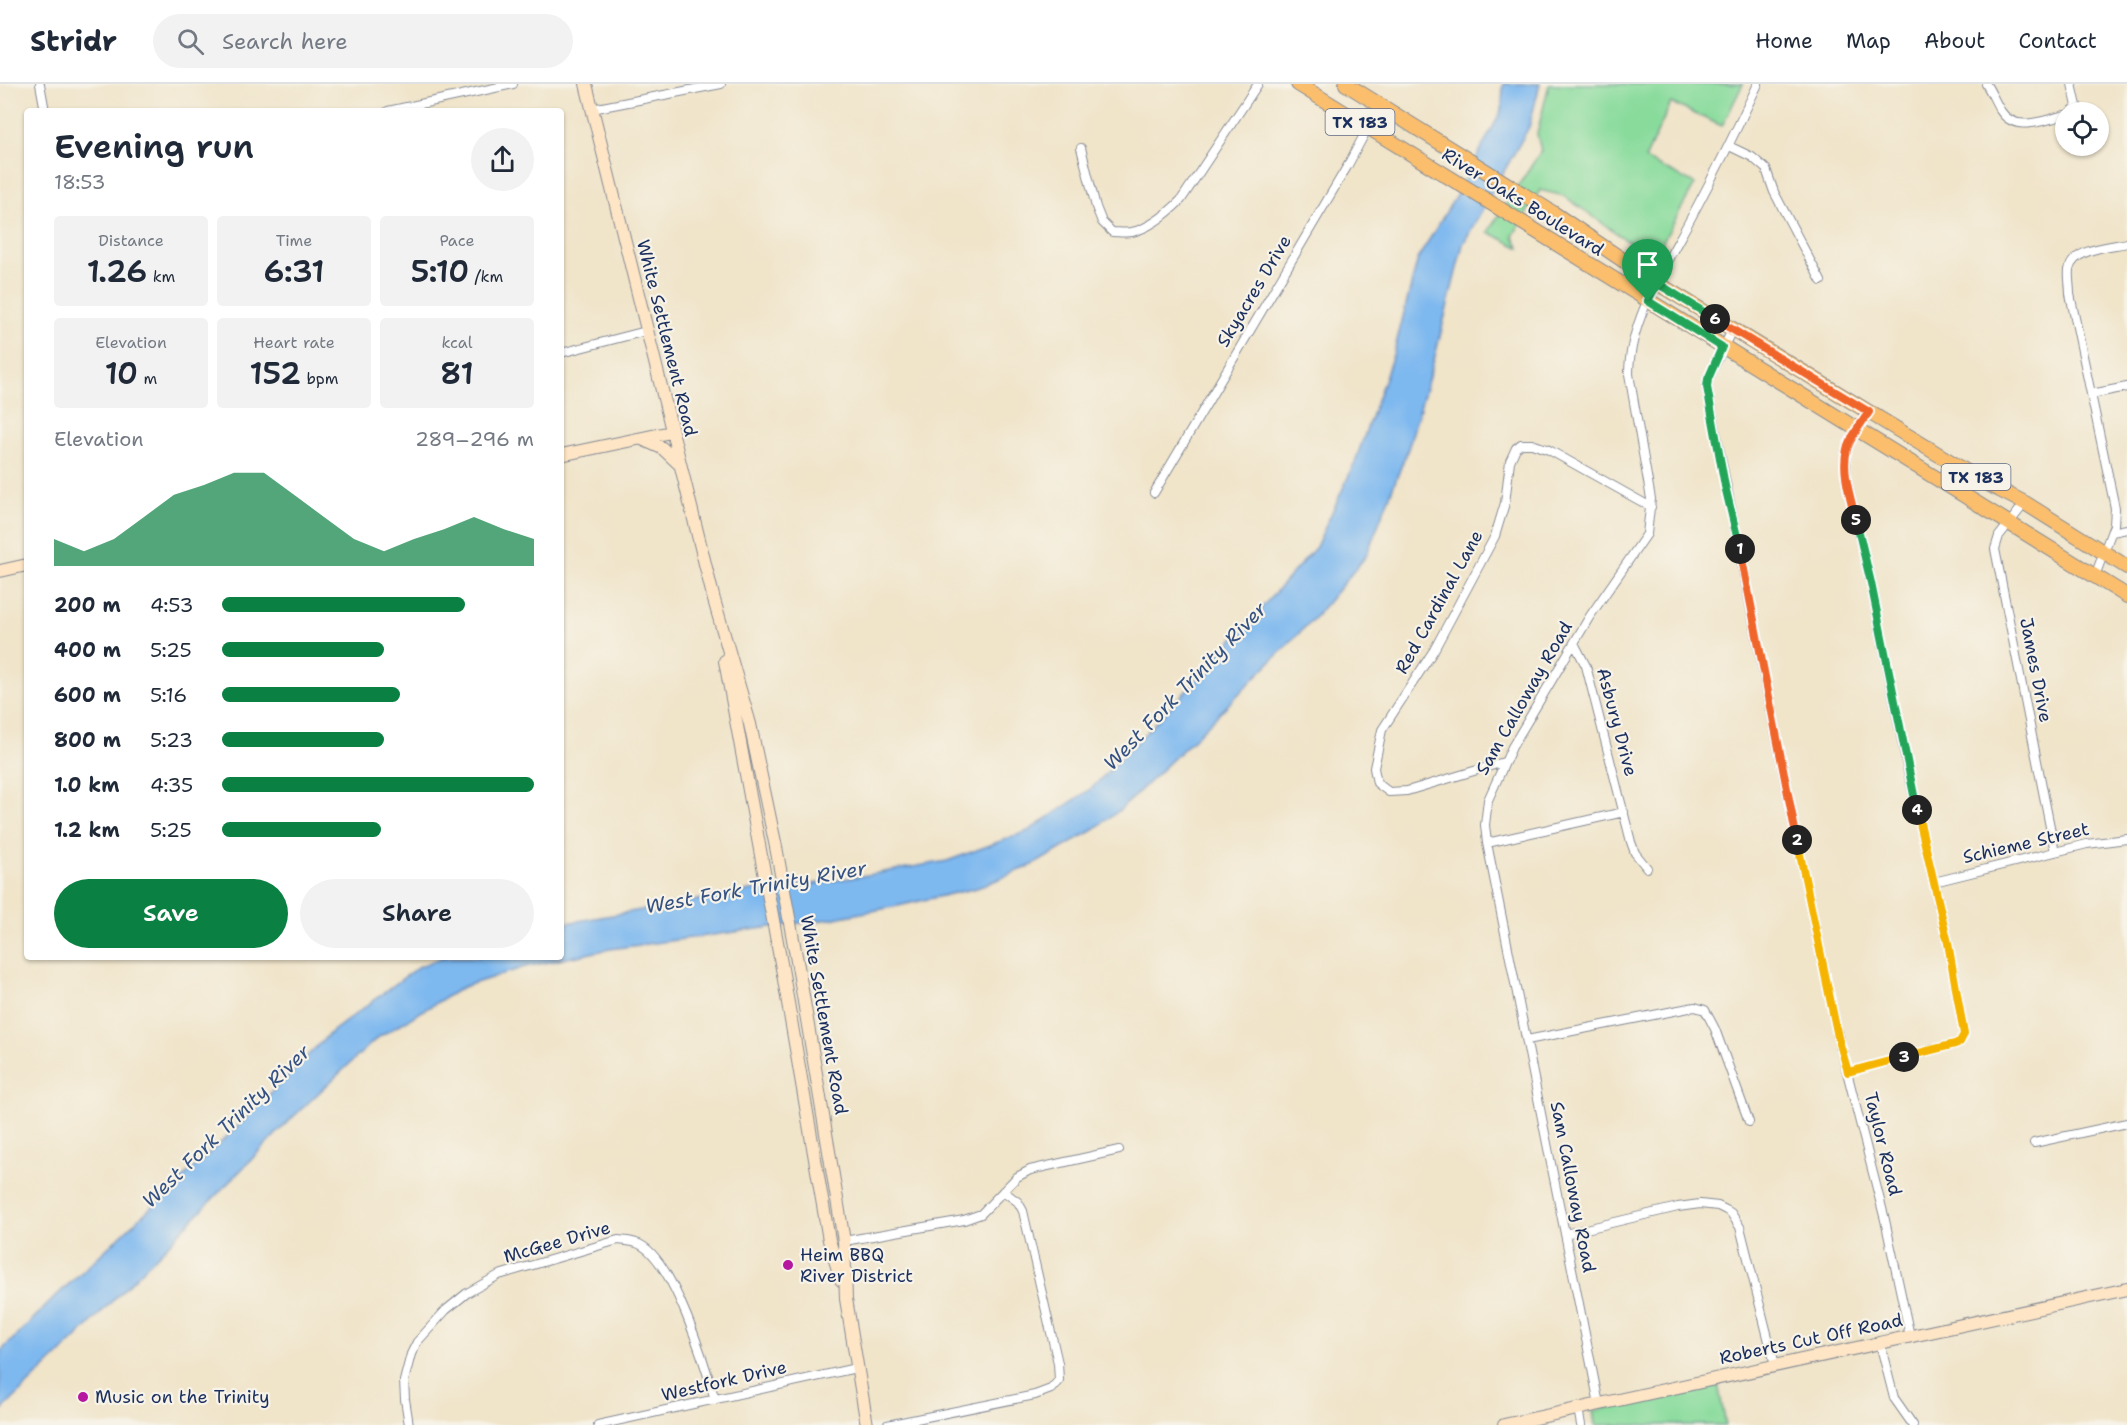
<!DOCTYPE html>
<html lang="en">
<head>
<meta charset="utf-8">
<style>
	body { margin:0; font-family:"Shantell Sans",sans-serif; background:#f2f2f3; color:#1f2937; height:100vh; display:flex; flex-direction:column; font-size:22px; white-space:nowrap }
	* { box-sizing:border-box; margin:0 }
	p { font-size:20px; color:#747a83 }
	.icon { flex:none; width:33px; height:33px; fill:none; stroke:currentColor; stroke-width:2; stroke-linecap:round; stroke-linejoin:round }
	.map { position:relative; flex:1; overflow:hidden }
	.drawer { position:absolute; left:24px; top:24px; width:540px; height:852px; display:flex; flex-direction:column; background:#fff; border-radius:6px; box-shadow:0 2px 4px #0004 }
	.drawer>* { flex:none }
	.fabs { position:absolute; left:2055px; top:18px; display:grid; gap:12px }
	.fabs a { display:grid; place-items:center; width:54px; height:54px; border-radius:50%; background:#fff; box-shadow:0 2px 4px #0004; font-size:30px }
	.pin { position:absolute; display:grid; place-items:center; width:51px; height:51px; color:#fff; margin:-62px -26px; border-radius:50% 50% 50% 0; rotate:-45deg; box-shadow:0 0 6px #0007 }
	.pin .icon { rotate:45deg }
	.km { position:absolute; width:30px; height:30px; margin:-15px; border-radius:50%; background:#222; color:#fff; font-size:16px; line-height:30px; text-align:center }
	.round { display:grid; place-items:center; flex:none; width:63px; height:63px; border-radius:32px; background:#f2f2f3 }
	.head { display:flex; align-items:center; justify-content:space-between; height:102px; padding:0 30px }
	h1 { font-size:33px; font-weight:600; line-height:45px }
	.metrics { display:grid; grid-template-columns:repeat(3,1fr); gap:9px; height:102px; padding:6px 30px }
	.metrics div { display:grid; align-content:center; border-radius:6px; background:#f2f2f3; text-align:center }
	.metrics b { font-size:30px; font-weight:600 }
	.metrics small { font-size:16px; font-weight:400 }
	.metrics p { font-size:16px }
	.chart { height:168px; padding:12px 30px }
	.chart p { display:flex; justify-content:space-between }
	.chart svg { width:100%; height:108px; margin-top:6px; fill:#0b8043; opacity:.7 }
	.cta { display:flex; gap:12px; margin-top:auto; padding:12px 30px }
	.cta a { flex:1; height:69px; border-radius:36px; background:#0b8043; color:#fff; font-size:24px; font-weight:600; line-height:69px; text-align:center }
	.cta a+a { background:#f2f2f3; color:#1f2937 }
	ul { padding:0 30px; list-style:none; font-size:20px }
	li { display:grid; grid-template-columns:96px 72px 1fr; align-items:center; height:45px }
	li i { height:15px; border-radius:8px; background:#0b8043 }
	header { display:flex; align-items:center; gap:36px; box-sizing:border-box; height:84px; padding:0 30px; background:#fff; border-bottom:2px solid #e0e1e3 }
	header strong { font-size:28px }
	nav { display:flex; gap:33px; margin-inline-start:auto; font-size:21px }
	.search { width:420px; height:54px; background:#f2f2f3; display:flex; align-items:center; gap:15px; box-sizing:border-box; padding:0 21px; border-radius:33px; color:#747a83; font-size:22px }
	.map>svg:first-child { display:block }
	.green { fill:#89db9c; stroke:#52857d; stroke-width:1.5 }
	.water { fill:#7db8ef; stroke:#4c74a6; stroke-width:1.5 }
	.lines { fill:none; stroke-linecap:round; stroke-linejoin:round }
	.street-casing { stroke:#868a94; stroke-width:10 }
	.secondary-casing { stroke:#868a94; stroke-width:14 }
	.primary-casing { stroke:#868a94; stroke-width:16 }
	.street { stroke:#fff; stroke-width:8 }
	.secondary { stroke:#fde5c5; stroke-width:12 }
	.primary { stroke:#fabe6d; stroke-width:14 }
	.split-1-casing { stroke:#fff; stroke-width:12 }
	.split-2-casing { stroke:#fff; stroke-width:12 }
	.split-3-casing { stroke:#fff; stroke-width:12 }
	.split-4-casing { stroke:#fff; stroke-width:12 }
	.split-5-casing { stroke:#fff; stroke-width:12 }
	.split-6-casing { stroke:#fff; stroke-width:12 }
	.split-7-casing { stroke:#fff; stroke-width:12 }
	.split-1 { stroke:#22a559; stroke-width:8 }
	.split-2 { stroke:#f0652b; stroke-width:8 }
	.split-3 { stroke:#f5b400; stroke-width:8 }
	.split-4 { stroke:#f5b400; stroke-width:8 }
	.split-5 { stroke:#22a559; stroke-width:8 }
	.split-6 { stroke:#f0652b; stroke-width:8 }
	.split-7 { stroke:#22a559; stroke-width:8 }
	.poi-dot { fill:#b5179e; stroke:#f7f3e8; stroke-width:2 }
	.labels { text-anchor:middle; stroke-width:4.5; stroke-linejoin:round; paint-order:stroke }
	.shield { fill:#f7f3e8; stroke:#5d6a87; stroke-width:1.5 }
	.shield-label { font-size:16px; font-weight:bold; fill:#1b2f5e }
	.street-label { font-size:18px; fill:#1b2f5e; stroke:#f7f3e8 }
	.poi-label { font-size:18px; fill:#1b2f5e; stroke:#f7f3e8; text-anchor:start }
	.water-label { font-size:20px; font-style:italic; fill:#345182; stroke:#f7f3e8 }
</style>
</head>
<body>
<header>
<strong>Stridr</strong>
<div class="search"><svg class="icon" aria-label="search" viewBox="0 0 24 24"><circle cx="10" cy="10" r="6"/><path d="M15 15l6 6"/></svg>Search here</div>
<nav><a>Home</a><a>Map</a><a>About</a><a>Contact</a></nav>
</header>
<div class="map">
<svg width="2127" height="1341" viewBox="0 0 2127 1341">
	<rect width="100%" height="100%" fill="#f7f3e8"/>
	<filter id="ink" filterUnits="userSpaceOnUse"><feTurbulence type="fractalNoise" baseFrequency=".0167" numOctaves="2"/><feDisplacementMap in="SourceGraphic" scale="12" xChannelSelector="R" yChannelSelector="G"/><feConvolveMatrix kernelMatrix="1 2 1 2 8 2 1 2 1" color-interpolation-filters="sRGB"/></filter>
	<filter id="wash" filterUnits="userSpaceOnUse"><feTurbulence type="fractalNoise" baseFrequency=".008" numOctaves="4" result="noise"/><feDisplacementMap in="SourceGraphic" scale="24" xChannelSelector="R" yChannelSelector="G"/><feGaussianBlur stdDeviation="1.35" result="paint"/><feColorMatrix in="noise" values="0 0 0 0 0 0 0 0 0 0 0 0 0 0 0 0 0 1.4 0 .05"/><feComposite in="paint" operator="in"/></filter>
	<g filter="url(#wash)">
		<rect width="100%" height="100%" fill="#f0e4c9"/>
		<path class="green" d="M1549,0h194l-21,42 -51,-23 -26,56 50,25 -42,75 -89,-63 -24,-6 -27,46 7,12 -32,-16 53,-81 -4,-17z
			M1718,1300l8,41h-131l-2,-14z"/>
		<path class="water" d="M1503,0h37l-11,43 -66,117 -28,112 -27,93 -42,107 -48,58 -118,119 -80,77 -30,22 -57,33 -56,23 -79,18 -68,13 -220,30 -85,18 -62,20 -86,51 -85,80 -216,220 -76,74v-60l56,-56 178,-166 95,-96 89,-67 25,-10h118v-33l189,-33 71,-8 126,-22 81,-30 64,-43 98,-101 126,-140 39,-85 39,-110 24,-94 36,-59 46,-85 2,-9z"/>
	</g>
	<g filter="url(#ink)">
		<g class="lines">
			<defs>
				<path id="street" d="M40,0l5,27
					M1986,0c5,8 9,17 14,26 15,24 43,10 66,5
					M592,25l129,-25
					M388,27l125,-27
					M2071,28l6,-6 -5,-22
					M1729,62l23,11 14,12 8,23 47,89
					M1081,64l15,59 6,15 10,10c6,0 14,1 20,0 18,-4 36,-19 49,-32l77,-116
					M1732,246l-24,49 -1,8 85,429 46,221 47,183 25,116
					M561,269l85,-22
					M2091,310l36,-7
					M1154,409l194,-328 32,-60
					M2025,419l-26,33 -4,13 60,303
					M2112,448l15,-3
					M2095,492l19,-51 1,-17 -45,-214c0,-8 -2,-17 -1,-24 4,-22 41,-23 58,-27
					M1574,559l12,23 45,176 4,11 12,15
					M1504,678l-97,29 -18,1 -12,-9 -3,-15 8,-38 52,-80 61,-114 10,-33 5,-42 6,-13 5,-4h11l17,6 102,57
					M1487,759l137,-31
					M1934,798l153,-38 40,-5
					M1527,956l162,-32 6,-1 10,3 10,19 34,93
					M1847,988l108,-28 5,-2 4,-8 -16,-91 -40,-172 -37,-188 -25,-105v-26l5,-13 18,-27
					M2034,1059l93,-20
					M1565,1150l113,-27 22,-3 18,2 8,4 5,3 9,14 35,138
					M844,1157l120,-21 17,-6 36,-37 13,-7 89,-20
					M1880,1259l14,55 19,27
					M1599,1320l-112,-561 -2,-18 3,-25 24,-53 78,-131 57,-82 4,-35 -22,-125c0,-54 38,-111 63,-158 23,-43 45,-87 66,-132
					M1578,1324l3,17
					M409,1341l-4,-26 -1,-18 7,-27 6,-12 29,-32 21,-17 32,-18 119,-35c7,1 16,1 23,5 33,18 64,119 74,155
					M598,1341l258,-57
					M887,1341l148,-30 16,-6 8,-9 -1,-17 -35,-152 -5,-9 -15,-11"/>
				<path id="secondary" d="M586,0l128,516 36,124 26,123 23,125 45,269 2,58 21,126
					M642,355l20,9 17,16
					M561,371l110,-23
					M0,487l27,-6
					M725,577l58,313 46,266 12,40
					M1504,1341l623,-136"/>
				<path id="primary" d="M1298,0l829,512
					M1346,0l207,129 104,70 325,198 43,22 102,64"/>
			</defs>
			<use href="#street" class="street-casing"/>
			<use href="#secondary" class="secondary-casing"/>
			<use href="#primary" class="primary-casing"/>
			<use href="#street" class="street"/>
			<use href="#secondary" class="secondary"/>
			<use href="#primary" class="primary"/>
		</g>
	</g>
	<g class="lines" filter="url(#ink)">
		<defs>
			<path id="split-1" d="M1648,217l74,46 -14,32 -1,8 18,99 15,63"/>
			<path id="split-2" d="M1740,465l57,291"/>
			<path id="split-3" d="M1797,756l41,197 10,35 56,-15"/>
			<path id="split-4" d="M1904,973l51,-13 5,-2 4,-8 -16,-91 -31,-133"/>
			<path id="split-5" d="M1856,436l15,63 46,227"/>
			<path id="split-6" d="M1715,235l154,93c-8,12 -18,24 -22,37 -6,23 4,50 9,71"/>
			<path id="split-7" d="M1648,217l9,-18 58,36"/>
		</defs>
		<use href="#split-1" class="split-1-casing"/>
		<use href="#split-2" class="split-2-casing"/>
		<use href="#split-3" class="split-3-casing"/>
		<use href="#split-4" class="split-4-casing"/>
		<use href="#split-5" class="split-5-casing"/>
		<use href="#split-6" class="split-6-casing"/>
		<use href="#split-7" class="split-7-casing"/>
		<use href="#split-1" class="split-1"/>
		<use href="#split-2" class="split-2"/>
		<use href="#split-3" class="split-3"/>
		<use href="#split-4" class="split-4"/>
		<use href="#split-5" class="split-5"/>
		<use href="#split-6" class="split-6"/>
		<use href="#split-7" class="split-7"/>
	</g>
	<g class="poi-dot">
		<circle cx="788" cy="1181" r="6"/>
		<circle cx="83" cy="1313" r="6"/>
	</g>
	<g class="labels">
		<g class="shield">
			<rect x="1325.5" y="25" width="69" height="26" rx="4.5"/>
			<rect x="1941.5" y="380" width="69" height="26" rx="4.5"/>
		</g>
		<g class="shield-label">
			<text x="1360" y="44">TX 183</text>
			<text x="1976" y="399">TX 183</text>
		</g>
		<g class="street-label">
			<text transform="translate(1523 118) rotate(32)" y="6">River Oaks Boulevard</text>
			<text transform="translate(1254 207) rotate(-59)" y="6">Skyacres Drive</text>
			<text transform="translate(667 254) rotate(76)" y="6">White Settlement Road</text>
			<text transform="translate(1439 518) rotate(-61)" y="6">Red Cardinal Lane</text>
			<text transform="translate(2036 586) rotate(79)" y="6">James Drive</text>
			<text transform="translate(1524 614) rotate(-60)" y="6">Sam Calloway Road</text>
			<text transform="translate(1617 638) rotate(75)" y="6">Asbury Drive</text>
			<text transform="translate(2026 759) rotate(-13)" y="6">Schieme Street</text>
			<text transform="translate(824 931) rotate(80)" y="6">White Settlement Road</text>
			<text transform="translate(1883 1060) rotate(76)" y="6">Taylor Road</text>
			<text transform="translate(1573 1103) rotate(79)" y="6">Sam Calloway Road</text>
			<text transform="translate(557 1158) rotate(-16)" y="6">McGee Drive</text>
			<text transform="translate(1811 1255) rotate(-12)" y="6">Roberts Cut Off Road</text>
			<text transform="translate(724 1297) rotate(-13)" y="6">Westfork Drive</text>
		</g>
		<g class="poi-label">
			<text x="800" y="1177">Heim BBQ<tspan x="800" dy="21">River District</tspan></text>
			<text x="95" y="1319">Music on the Trinity</text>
		</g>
		<g class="water-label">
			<text transform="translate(1185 602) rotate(-46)" y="7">West Fork Trinity River</text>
			<text transform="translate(756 803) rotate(-10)" y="7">West Fork Trinity River</text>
			<text transform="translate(226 1042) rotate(-44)" y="7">West Fork Trinity River</text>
		</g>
	</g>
</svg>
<div class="fabs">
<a><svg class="icon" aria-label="locate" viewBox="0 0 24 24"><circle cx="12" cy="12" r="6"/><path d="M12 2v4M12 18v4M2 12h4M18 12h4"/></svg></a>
</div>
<div class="pin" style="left:1648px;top:217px;background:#1e9e55"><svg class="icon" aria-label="arrive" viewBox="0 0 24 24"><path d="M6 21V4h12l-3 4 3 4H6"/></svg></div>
<b class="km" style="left:1740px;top:465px">1</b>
<b class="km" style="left:1797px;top:756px">2</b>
<b class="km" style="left:1904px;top:973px">3</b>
<b class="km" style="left:1917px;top:726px">4</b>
<b class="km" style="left:1856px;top:436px">5</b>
<b class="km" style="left:1715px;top:235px">6</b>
<section class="drawer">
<div class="head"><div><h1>Evening run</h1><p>18:53</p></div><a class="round"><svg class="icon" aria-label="share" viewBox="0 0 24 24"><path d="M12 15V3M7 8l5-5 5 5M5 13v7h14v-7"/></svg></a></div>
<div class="metrics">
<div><p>Distance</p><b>1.26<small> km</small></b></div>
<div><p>Time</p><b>6:31</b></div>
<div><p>Pace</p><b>5:10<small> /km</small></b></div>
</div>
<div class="metrics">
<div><p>Elevation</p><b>10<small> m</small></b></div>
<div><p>Heart rate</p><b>152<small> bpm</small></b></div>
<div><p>kcal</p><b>81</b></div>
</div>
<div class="chart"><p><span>Elevation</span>289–296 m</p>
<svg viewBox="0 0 160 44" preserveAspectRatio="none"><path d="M0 44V33L10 38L20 33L30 24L40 15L50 11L60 6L70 6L80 15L90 24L100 33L110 38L120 33L130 29L140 24L150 29L160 33V44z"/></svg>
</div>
<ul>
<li><b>200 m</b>4:53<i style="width:78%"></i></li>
<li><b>400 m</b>5:25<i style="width:52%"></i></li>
<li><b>600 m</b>5:16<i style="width:57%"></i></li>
<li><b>800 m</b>5:23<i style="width:52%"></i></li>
<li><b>1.0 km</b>4:35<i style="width:100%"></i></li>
<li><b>1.2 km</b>5:25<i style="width:51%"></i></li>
</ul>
<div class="cta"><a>Save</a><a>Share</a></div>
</section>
</div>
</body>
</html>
